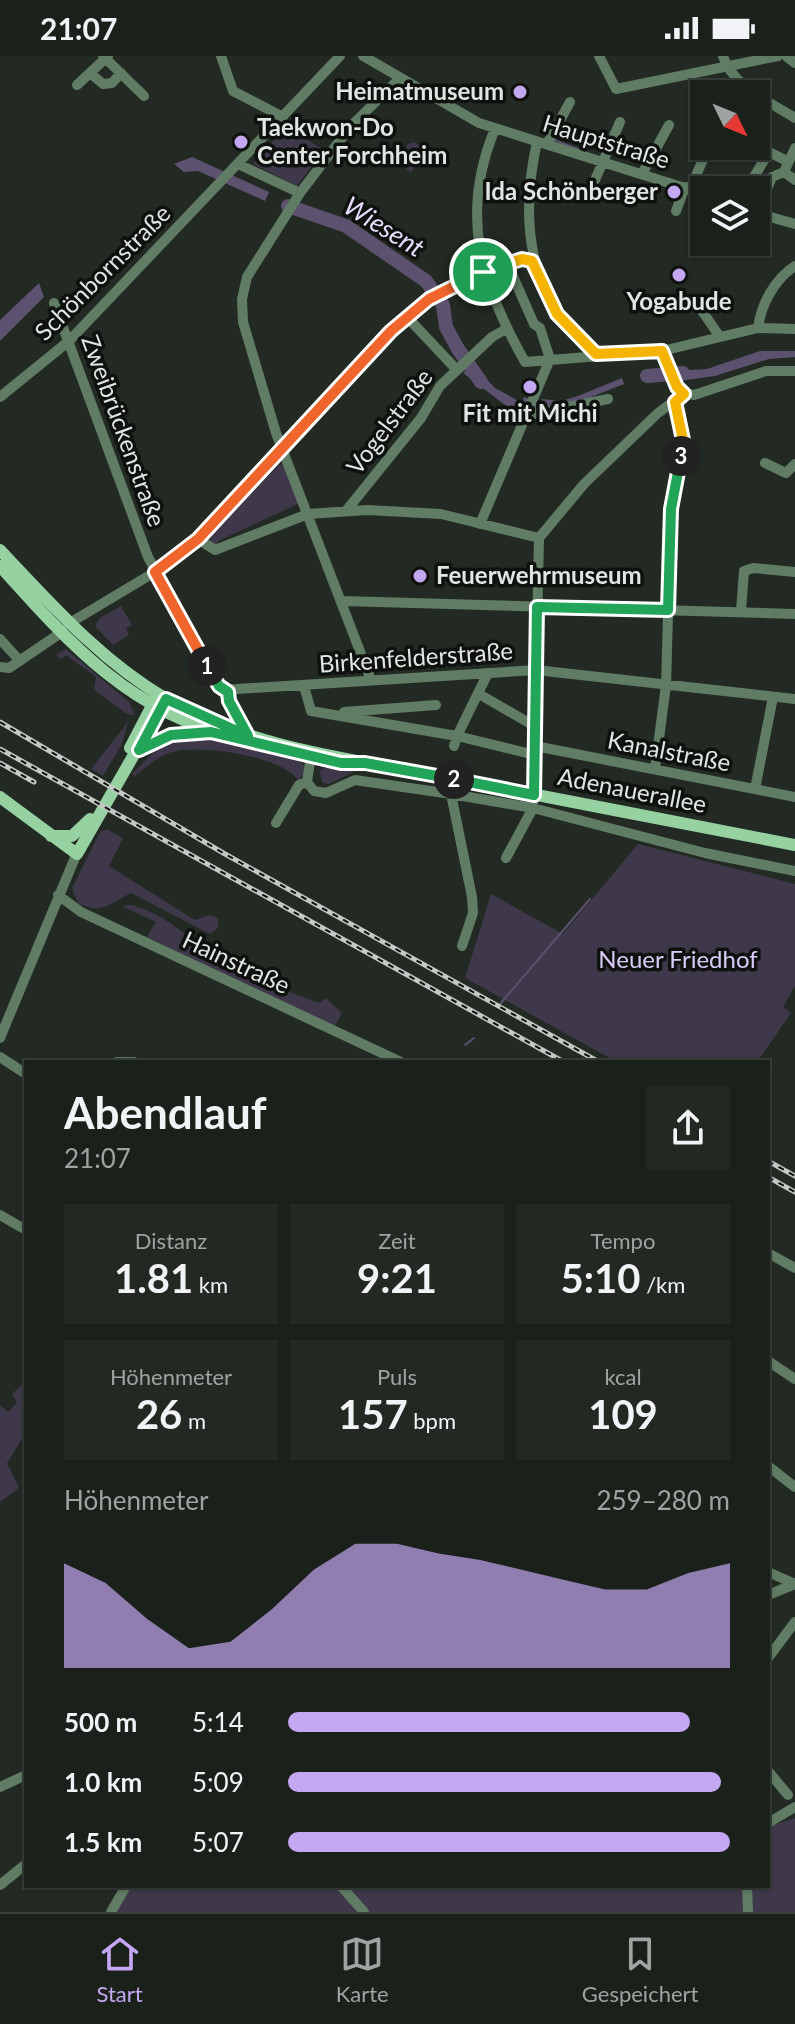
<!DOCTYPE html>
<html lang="de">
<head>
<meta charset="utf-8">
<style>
	body { margin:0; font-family:Lato,sans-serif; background:#232823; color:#f1f3f6; height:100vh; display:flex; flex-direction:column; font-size:30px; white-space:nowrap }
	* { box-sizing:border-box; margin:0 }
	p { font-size:26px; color:#9fa3a2 }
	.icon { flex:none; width:44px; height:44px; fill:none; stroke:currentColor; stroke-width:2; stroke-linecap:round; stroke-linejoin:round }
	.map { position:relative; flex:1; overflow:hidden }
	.panel { position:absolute; left:24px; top:1004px; width:746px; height:828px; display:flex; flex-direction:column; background:#1a201a; border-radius:0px; box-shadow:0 2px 6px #0004,0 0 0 2px #383e39 }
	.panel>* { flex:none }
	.needle { width:52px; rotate:133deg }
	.tools { position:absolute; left:690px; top:24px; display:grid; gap:16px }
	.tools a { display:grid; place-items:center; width:80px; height:80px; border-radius:0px; background:#1a201a; box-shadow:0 2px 6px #0004,0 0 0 2px #383e39; font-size:40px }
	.pin { position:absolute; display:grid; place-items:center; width:68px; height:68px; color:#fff; margin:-34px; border:4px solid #fff; border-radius:50%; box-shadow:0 2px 8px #0007 }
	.km { position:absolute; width:40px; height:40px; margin:-20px; border-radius:50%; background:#222; color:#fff; font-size:22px; line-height:40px; text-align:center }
	.round { display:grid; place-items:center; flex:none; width:84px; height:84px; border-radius:0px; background:#232823 }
	.overview { display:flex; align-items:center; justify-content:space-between; height:136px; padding:0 40px }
	h1 { font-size:44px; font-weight:700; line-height:60px }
	.metrics { display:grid; grid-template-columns:repeat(3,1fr); gap:12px; height:136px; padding:8px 40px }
	.metrics div { display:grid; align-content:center; border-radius:0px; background:#232823; text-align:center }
	.metrics b { font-size:40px; font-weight:700 }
	.metrics small { font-size:22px; font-weight:400 }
	.metrics p { font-size:22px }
	.chart { height:224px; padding:16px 40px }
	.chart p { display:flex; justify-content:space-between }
	.chart svg { width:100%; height:144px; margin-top:8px; fill:#c4a7f1; opacity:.7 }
	ul { padding:0 40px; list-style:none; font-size:26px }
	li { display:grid; grid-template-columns:128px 96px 1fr; align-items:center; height:60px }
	li i { height:20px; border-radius:10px; background:#c4a7f1 }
	.status { display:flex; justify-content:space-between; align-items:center; height:56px; padding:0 40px; background:#1a201a; direction:ltr }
	.status svg { height:22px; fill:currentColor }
	.tab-bar { display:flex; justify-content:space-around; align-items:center; height:112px; border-top:2px solid #383e39; background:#1a201a; font-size:22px; color:#9fa3a2 }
	.tab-bar a { display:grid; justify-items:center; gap:4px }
	.tab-bar .current { color:#c4a7f1 }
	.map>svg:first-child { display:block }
	.green { fill:#3f384a }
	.water { fill:#5c516e }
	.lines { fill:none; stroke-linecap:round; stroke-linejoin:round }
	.stream { stroke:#5c516e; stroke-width:2 }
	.river { stroke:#5c516e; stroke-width:14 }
	.minor { stroke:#607c64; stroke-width:10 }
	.major { stroke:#96d2a1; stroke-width:12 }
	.rail-casing { stroke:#c3c9c4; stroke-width:5 }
	.rail { stroke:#0e110e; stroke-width:2; stroke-dasharray:6; stroke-linecap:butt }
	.split-1-casing { stroke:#fff; stroke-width:16 }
	.split-2-casing { stroke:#fff; stroke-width:16 }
	.split-3-casing { stroke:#fff; stroke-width:16 }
	.split-4-casing { stroke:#fff; stroke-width:16 }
	.split-1 { stroke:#f0652b; stroke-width:10 }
	.split-2 { stroke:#22a559; stroke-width:10 }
	.split-3 { stroke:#22a559; stroke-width:10 }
	.split-4 { stroke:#f5b400; stroke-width:10 }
	.poi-dot { fill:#c4a7f1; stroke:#0e110e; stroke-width:3 }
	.labels { text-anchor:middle; stroke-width:7; stroke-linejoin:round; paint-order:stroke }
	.poi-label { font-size:24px; font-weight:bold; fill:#e0e6e1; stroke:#0e110e; text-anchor:end }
	.street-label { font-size:24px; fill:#e0e6e1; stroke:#0e110e }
	.park-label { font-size:24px; fill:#dacaf7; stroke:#0e110e }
	.water-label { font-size:26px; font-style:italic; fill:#e9ddff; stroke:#0e110e }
</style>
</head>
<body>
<div class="status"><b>21:07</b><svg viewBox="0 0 49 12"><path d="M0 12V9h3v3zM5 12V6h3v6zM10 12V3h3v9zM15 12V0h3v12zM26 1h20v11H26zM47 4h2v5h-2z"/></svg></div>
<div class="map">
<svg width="795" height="1856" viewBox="0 0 795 1856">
	<rect width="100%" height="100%" fill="#222a23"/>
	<path class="green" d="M286,71l38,23 -27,36 -44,-22z
		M414,86l12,7 -15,24 -13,-12 10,-17z
		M280,408l4,1 16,38 -82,38 -2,5 -8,-2 5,-11z
		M121,550l11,19 -6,3 3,7 -16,10 -18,-19 5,-8z
		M66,593l63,53 6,13 -8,-1 -33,-24 2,-13 -30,-22 -5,4 -5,-4z
		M128,666l-6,22 -19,32 -12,-7z
		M179,682c33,0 109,4 129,32l-10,10c-16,-24 -99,-36 -126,-28 -14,4 -26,15 -37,24l-3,-2 24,-24z
		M332,708l27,5 -30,15 -6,-1 -4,-12z
		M106,773l17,9 -14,28 86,54 15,-5 8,4v9l-8,6 -79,-41c-22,11 -29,22 -53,10l-6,-15 28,-56z
		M638,788l157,40v102l-12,21 8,6 -34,49h-140l-152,-84 26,-84 72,40z
		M131,849c36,9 55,32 85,52 32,20 68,34 104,46l6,-5 16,15 -8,14 -187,-90 9,-15 -34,-16z
		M26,1324v52l-19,31 12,25 -19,14v-97l8,7 9,-9 -5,-9z
		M795,1762v94h-680l13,-26h640v-59z"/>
	<path class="water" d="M192,101l77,35 -4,9 -67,-30 -14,1 -10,-8z
		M39,227l5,14 -44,44v-21z
		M760,295h35v6l-26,2 -54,17 -36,5 -7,-10 35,-2z
		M474,310l21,22 27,15 2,-6 15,6 3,-4 19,2 17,-5 44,-18 2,6 -48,19 -53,10 -18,-8 -42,-32z"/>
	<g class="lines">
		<path class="stream" d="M554,84l32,12
			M500,948l90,-105
			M465,989l9,-7"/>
		<path class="river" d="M288,150l58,20 80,55 17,24 3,22 12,22 23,33
			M647,320l36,-3"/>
		<path class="minor" d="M103,0l41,40
			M221,0l12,35 50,26
			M363,0l116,67 225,71
			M599,0l17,33 162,-33
			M723,0c9,30 47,46 72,62
			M786,0l9,7
			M90,17l13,11 9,-1 9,-10
			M77,29l31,-29
			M735,38l6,-11
			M495,73c-36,86 -14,155 30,233l137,-11 96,-23 37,1
			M537,86c-13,58 -12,120 20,172 9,15 27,28 39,40
			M547,88l23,-42
			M795,92l-11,24 11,8
			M238,108l62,29
			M642,118l27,-49
			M595,124l25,-58
			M690,133l19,-43
			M746,134l23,-38 18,9
			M676,155l9,-24
			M756,157l39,11
			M757,157l15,-36 12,-5
			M696,246l24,35
			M54,247l94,254 74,133 314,-20 259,29
			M407,261l49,52
			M758,272c3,-24 17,-49 37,-62
			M662,295c6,18 11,41 32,44l72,-24h29
			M0,341l69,-56 271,-285
			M529,359l79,-16
			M765,407l21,10 9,-9
			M346,455l75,-93 19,-32 52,-49 14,-8
			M480,468l70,-165 -10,-31 -6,-4 -26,-59
			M539,482l45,-54 74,-71 26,-19
			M198,483l17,11 93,-36 59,-4 74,4 98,24
			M342,545l453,13
			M741,555l3,-40 9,-3 42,4
			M68,568l87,-52 43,-33 193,-208 38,-32 54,-27 39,-13 10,2
			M0,583l20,22
			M0,611l9,1 53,-36
			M488,617l-31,63 78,19
			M371,624l-95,-247 -33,-111 -1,-23 5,-22 53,-84 51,-67 49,-48
			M304,630l7,25 146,25 -3,10
			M228,636l1,9 19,35
			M479,638l57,33
			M344,656l92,-7
			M535,690l260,51
			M311,700l-4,26 7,9 12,2 29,-13 96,14 82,14 172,45 90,18
			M655,713l11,-84 5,-176 12,-69 -8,-38
			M755,733l18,-92
			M451,738l21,103 1,16 -11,33
			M276,767l23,-38 8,-3
			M506,802l27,-50 6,-270
			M58,839l23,17 320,150
			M0,982l79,-190
			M0,1001l26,17
			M117,1006h17
			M0,1159l26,15
			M768,1197l27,15
			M768,1305l27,18
			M768,1410l27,21
			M768,1516l27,12
			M768,1539l27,-11
			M768,1602l27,-36
			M768,1715l20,24
			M0,1731l26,-12
			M768,1767l27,-16
			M0,1829l26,-21
			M341,1830l23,26
			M747,1830l1,26
			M111,1856l15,-26"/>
		<path class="major" d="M0,494c52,55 100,110 166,149 84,49 184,60 278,78 117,23 234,45 351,68
			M0,510c70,78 131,147 237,172
			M130,692l25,-48
			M139,694l32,-15 33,-3
			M0,741l77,57 86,-150
			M51,780h21l18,-17"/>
		<defs>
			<path id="rail" d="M0,666l225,132 374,208
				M0,693l564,313
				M0,707l34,19
				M768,1105l27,15
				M768,1121l27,15"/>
		</defs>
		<use href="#rail" class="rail-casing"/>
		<use href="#rail" class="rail"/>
	</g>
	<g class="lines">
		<defs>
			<path id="split-1" d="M207,610l-52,-94 43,-33 193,-208 38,-32 54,-27"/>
			<path id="split-2" d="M207,610l12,20 9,6 1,9 19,35 -82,-37 -27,51 32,-15 40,-3 130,31h24l89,16"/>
			<path id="split-3" d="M454,723l80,16 3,-188 131,3 3,-101 10,-53"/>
			<path id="split-4" d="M483,216l39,-13 10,2 25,53 39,40 66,-3 15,36 7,7 -9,8 8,38 -2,16"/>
		</defs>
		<use href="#split-1" class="split-1-casing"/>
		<use href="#split-2" class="split-2-casing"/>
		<use href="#split-3" class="split-3-casing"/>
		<use href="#split-4" class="split-4-casing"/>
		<use href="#split-1" class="split-1"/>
		<use href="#split-2" class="split-2"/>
		<use href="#split-3" class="split-3"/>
		<use href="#split-4" class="split-4"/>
	</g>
	<g class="poi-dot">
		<circle cx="520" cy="36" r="8"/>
		<circle cx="241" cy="86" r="8"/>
		<circle cx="674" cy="136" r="8"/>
		<circle cx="679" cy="219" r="8"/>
		<circle cx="530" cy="331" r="8"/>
		<circle cx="420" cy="520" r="8"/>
	</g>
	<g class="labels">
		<g class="poi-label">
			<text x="504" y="44">Heimatmuseum</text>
			<text x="257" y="80" text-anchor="start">Taekwon-Do<tspan x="257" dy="28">Center Forchheim</tspan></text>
			<text x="658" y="144">Ida Schönberger</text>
			<text x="679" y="254" text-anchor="middle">Yogabude</text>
			<text x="530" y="366" text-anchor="middle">Fit mit Michi</text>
			<text x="436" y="528" text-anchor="start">Feuerwehrmuseum</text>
		</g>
		<g class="street-label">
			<text transform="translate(606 86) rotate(17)" y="8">Hauptstraße</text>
			<text transform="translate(103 217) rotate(-45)" y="8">Schönbornstraße</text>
			<text transform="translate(390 366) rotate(-53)" y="8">Vogelstraße</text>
			<text transform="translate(123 375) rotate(70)" y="8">Zweibrückenstraße</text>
			<text transform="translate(416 602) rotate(-4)" y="8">Birkenfelderstraße</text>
			<text transform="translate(669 696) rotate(11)" y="8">Kanalstraße</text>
			<text transform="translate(632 735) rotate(11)" y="8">Adenauerallee</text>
			<text transform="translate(236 907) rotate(25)" y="8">Hainstraße</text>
		</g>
		<g class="park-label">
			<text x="678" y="912">Neuer Friedhof</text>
		</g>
		<g class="water-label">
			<text transform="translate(384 171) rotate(32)" y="9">Wiesent</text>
		</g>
	</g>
</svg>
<div class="tools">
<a><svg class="needle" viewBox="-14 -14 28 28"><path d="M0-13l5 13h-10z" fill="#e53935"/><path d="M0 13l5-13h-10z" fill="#9fa3a2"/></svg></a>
<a><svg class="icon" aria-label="layers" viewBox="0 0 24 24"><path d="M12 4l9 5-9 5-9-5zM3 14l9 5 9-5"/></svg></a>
</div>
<div class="pin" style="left:483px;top:216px;background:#1e9e55"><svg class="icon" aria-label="arrive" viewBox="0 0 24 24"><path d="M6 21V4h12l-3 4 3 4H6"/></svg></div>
<b class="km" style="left:207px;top:610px">1</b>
<b class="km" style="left:454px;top:723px">2</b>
<b class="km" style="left:681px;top:400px">3</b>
<section class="panel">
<div class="overview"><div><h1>Abendlauf</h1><p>21:07</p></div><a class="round"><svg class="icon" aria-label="share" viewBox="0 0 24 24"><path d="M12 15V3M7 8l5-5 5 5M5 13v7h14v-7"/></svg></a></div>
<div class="metrics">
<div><p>Distanz</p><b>1.81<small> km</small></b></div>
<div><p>Zeit</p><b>9:21</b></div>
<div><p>Tempo</p><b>5:10<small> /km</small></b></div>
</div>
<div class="metrics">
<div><p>Höhenmeter</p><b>26<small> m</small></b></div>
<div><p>Puls</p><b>157<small> bpm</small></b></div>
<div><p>kcal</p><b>109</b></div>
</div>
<div class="chart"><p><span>Höhenmeter</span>259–280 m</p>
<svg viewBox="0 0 160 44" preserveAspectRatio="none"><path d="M0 44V12L10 18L20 29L30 38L40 36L50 26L60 14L70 6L80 6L90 9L100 11L110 14L120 17L130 20L140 20L150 15L160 12V44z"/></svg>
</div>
<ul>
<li><b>500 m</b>5:14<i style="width:91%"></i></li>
<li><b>1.0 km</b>5:09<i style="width:98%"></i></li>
<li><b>1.5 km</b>5:07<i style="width:100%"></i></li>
</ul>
</section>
</div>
<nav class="tab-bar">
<a class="current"><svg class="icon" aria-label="home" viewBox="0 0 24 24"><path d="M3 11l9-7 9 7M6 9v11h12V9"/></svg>Start</a>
<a><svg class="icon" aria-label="map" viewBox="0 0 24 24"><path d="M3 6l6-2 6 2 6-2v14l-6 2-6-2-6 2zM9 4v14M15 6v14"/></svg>Karte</a>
<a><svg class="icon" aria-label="saved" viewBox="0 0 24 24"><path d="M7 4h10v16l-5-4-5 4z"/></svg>Gespeichert</a>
</nav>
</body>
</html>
